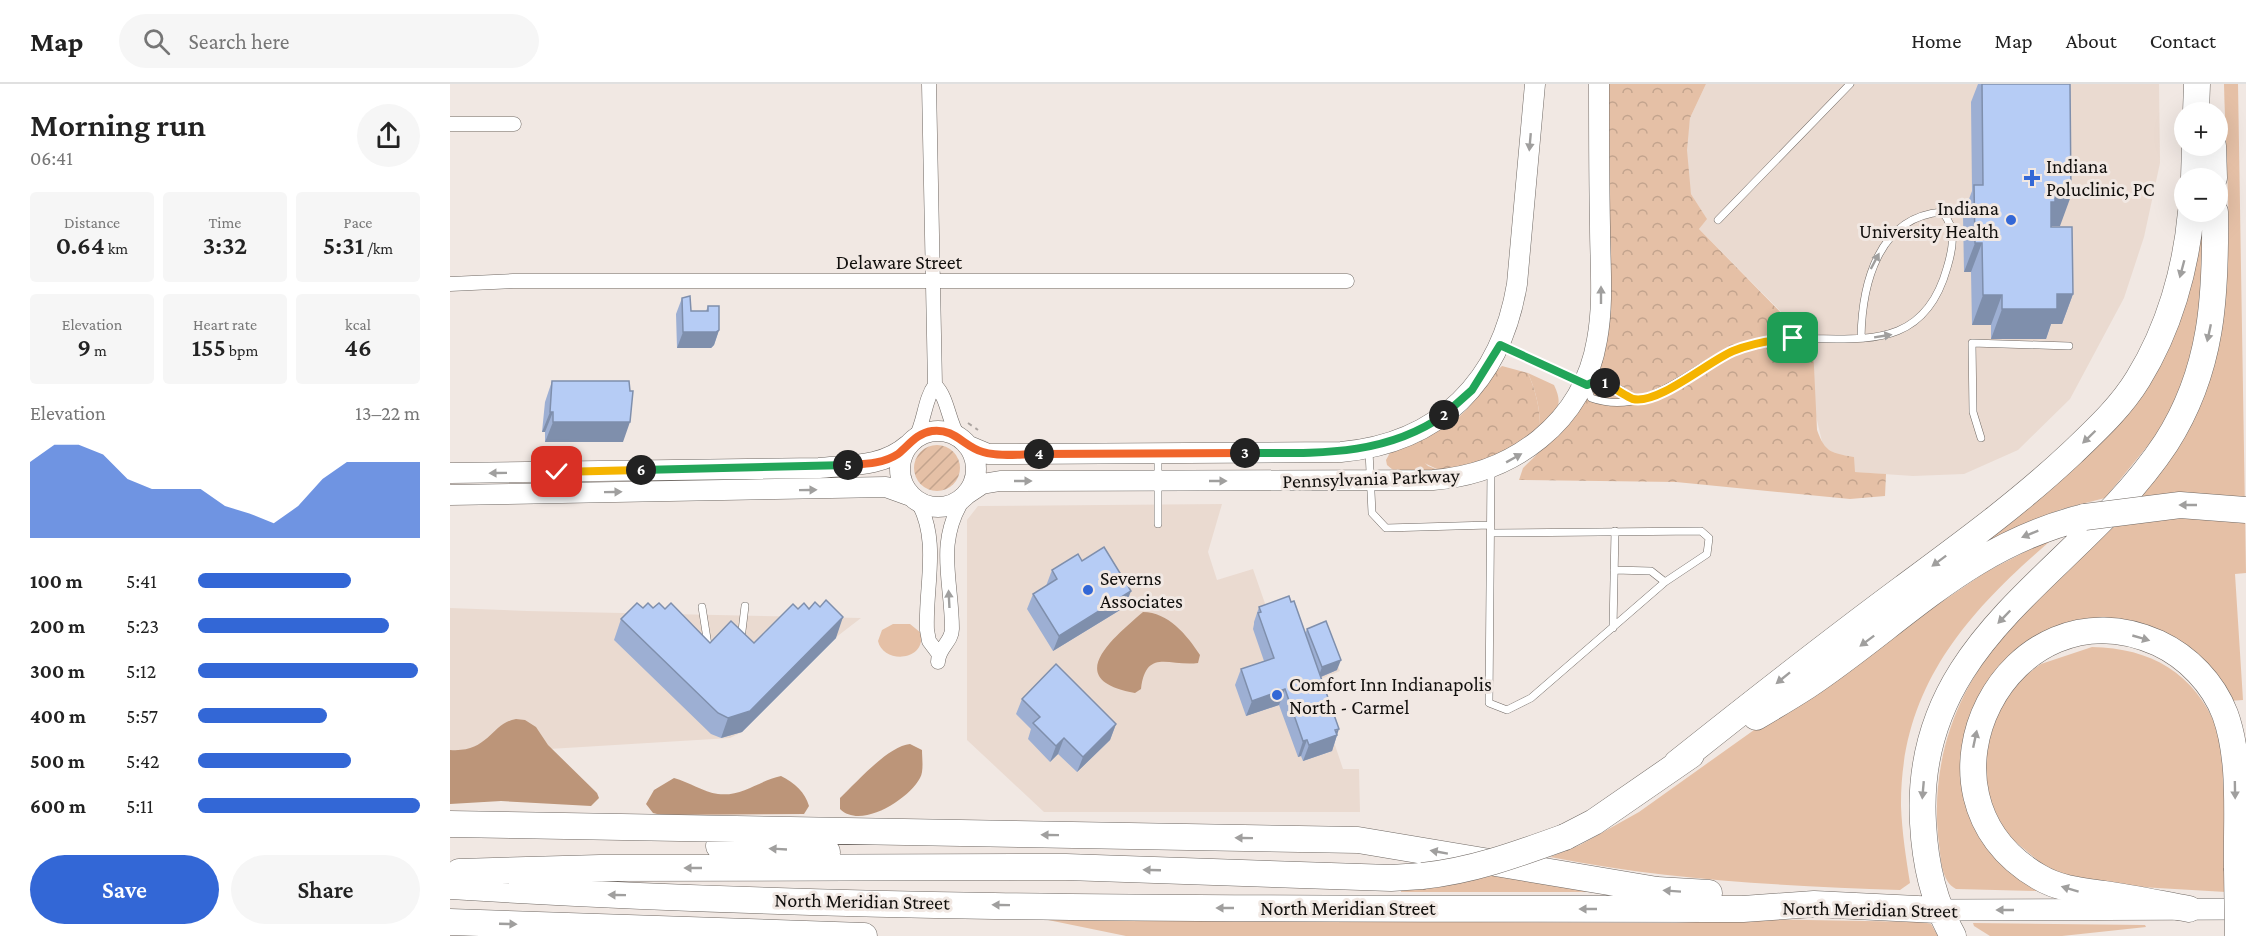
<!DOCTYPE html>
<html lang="en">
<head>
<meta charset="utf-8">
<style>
	body { margin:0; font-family:"Crimson Pro",serif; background:#f6f6f6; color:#222; height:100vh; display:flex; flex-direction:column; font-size:22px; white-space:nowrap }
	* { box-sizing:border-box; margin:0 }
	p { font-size:20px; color:#767676 }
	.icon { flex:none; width:33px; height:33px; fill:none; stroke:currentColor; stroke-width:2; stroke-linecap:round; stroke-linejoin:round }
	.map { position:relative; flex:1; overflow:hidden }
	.side { display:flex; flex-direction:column; background:#fff; width:450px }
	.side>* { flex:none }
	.buttons { position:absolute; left:1724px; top:18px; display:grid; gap:12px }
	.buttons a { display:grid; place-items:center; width:54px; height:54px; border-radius:50%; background:#fff; box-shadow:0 6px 24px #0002; font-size:30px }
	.pin { position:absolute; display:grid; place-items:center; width:51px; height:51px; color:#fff; margin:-26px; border-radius:12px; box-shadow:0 3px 9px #0006 }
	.km { position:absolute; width:30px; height:30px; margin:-15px; border-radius:50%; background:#222; color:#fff; font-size:16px; line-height:30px; text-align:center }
	.round { display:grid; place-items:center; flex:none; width:63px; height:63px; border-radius:32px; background:#f6f6f6 }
	.overview { display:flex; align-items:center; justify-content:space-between; height:102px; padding:0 30px }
	h1 { font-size:33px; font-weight:600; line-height:45px }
	.figures { display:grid; grid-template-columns:repeat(3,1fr); gap:9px; height:102px; padding:6px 30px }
	.figures div { display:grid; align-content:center; border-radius:6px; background:#f6f6f6; text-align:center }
	.figures b { font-size:26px; font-weight:600 }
	.figures small { font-size:16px; font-weight:400 }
	.figures p { font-size:16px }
	.chart { height:168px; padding:12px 30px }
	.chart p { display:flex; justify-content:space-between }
	.chart svg { width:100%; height:108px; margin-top:6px; fill:#3367d6; opacity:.7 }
	.button { display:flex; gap:12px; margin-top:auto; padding:12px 30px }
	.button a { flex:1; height:69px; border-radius:36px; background:#3367d6; color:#fff; font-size:24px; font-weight:600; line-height:69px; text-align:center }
	.button a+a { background:#f6f6f6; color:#222 }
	ul { padding:0 30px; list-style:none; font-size:20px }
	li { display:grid; grid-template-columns:96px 72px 1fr; align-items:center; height:45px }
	li i { height:15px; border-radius:8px; background:#3367d6 }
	header { display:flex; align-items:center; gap:36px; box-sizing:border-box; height:84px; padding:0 30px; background:#fff; border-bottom:2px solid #e0e0e0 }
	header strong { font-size:28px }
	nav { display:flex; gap:33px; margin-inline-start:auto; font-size:21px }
	.search { width:420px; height:54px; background:#f6f6f6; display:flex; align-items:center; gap:15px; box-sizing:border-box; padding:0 21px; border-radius:33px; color:#767676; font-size:22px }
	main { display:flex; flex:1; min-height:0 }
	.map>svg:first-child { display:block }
	.built { fill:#eadad0 }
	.grass { fill:#e5c0a6 }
	.forest { fill:url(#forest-crowns) }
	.garden { fill:url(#garden-furrows) }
	.water { fill:#bc9579 }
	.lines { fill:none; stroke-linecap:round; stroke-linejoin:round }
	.lane-casing { stroke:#6f6863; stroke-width:8 }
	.street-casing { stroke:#6f6863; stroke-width:15 }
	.secondary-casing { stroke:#6f6863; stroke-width:21 }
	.primary-casing { stroke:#6f6863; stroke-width:22 }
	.highway-casing { stroke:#6f6863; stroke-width:27 }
	.path { stroke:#aba4a0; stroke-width:2; stroke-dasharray:4.5 4.5; stroke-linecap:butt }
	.lane { stroke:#fff; stroke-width:7 }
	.street { stroke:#fff; stroke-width:14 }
	.secondary { stroke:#fff; stroke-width:20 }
	.primary { stroke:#fff; stroke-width:21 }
	.highway { stroke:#fff; stroke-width:26 }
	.highway-bridge-casing { stroke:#6f6863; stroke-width:27; stroke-linecap:butt }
	.highway-bridge { stroke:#fff; stroke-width:26 }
	.wall { fill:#9dafd3 }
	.shaded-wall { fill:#7f8fac }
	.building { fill:#b6ccf5; stroke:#7f8fac; stroke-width:1.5 }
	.oneway { fill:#a09f9e }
	.split-1-casing { stroke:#fff; stroke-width:12 }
	.split-2-casing { stroke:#fff; stroke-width:12 }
	.split-3-casing { stroke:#fff; stroke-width:12 }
	.split-4-casing { stroke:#fff; stroke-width:12 }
	.split-5-casing { stroke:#fff; stroke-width:12 }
	.split-6-casing { stroke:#fff; stroke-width:12 }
	.split-7-casing { stroke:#fff; stroke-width:12 }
	.split-1 { stroke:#f5b400; stroke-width:8 }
	.split-2 { stroke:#22a559; stroke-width:8 }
	.split-3 { stroke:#22a559; stroke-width:8 }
	.split-4 { stroke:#f0652b; stroke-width:8 }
	.split-5 { stroke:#f0652b; stroke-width:8 }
	.split-6 { stroke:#22a559; stroke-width:8 }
	.split-7 { stroke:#f5b400; stroke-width:8 }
	.poi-dot { fill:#3367d6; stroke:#f1e8e3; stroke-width:2 }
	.labels { text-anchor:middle; stroke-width:6; stroke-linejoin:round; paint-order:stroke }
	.poi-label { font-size:20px; fill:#110f0d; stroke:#f1e8e3; text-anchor:start }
	.street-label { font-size:20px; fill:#110f0d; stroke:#f1e8e3 }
</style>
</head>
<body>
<header>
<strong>Map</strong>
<div class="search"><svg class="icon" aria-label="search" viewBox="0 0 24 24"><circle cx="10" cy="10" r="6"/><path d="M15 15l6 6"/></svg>Search here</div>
<nav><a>Home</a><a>Map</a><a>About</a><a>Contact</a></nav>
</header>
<main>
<section class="side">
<div class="overview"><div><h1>Morning run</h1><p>06:41</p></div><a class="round"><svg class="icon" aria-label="share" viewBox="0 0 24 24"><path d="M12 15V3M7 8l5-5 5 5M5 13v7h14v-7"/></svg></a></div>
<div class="figures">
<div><p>Distance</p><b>0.64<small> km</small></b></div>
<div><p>Time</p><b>3:32</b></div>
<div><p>Pace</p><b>5:31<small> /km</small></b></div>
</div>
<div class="figures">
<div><p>Elevation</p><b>9<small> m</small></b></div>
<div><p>Heart rate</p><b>155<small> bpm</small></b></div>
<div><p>kcal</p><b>46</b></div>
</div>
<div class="chart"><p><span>Elevation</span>13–22 m</p>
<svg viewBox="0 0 160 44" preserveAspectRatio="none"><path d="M0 44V13L10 6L20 6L30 10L40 20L50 24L60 24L70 24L80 31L90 34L100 38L110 31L120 20L130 13L140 13L150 13L160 13V44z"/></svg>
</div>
<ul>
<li><b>100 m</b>5:41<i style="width:69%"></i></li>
<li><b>200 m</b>5:23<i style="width:86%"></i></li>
<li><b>300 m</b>5:12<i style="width:99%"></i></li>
<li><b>400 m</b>5:57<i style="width:58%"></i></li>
<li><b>500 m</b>5:42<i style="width:69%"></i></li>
<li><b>600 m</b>5:11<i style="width:100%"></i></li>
</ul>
<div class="button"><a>Save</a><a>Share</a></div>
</section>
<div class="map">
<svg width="1796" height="852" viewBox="0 0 1796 852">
	<defs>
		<pattern id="forest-crowns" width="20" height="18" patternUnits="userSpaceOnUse" patternTransform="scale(1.5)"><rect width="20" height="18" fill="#e5c0a6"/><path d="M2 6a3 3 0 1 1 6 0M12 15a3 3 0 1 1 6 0" fill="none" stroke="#c3a48e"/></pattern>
		<pattern id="garden-furrows" width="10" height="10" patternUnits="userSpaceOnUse" patternTransform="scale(1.5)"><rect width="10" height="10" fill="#e5c0a6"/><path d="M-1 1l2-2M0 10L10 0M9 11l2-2" fill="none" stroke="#c3a48e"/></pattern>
	</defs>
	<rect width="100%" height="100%" fill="#f1e8e3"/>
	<path class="built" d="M1256,0h453l1,79 -16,74 -20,61 -54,101 -52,51 -54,24 -51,2 -59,-4v-15l-19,-3 -12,-8 -28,-120 -96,-97 7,-11 -15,-24 -4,-18v-34l3,-24z
		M772,420l-14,48 9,28 36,-11 16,46 28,21 25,-9 18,44 -26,11 29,87h16l1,43h-316l-77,-72v-220l11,-14z
		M0,524l77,3 334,7 -26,20 -93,94 -12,6 -280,17z"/>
	<path class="grass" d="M1774,0h14l8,489 -11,1 8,126 -14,1 -52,-60 -40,-18 -18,-2 -101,29 -15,12 -30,46 -9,39 32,107 26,25 15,7 -1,5 -80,-2c-15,-8 -15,-30 -17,-45 -10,-79 16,-154 69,-213 21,-23 46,-44 65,-69 45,-57 88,-116 132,-174 35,-89 21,-208 19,-304z
		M1754,140l1,47 -13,88 -29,68 -58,71 -43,11 -38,15 -72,40 153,-129 94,-209z
		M1078,289l26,12c11,23 1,26 -14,43 0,-20 -4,-36 -12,-55z
		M957,361l21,21 13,5 -48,-1 -6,-5 -1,-5 5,-9z
		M1606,452c-87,74 -156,149 -155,270 1,26 5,52 9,77l-10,7c-117,-4 -234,-10 -350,-33l30,-12 59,-33 157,-112 190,-128z
		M460,540l11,9c5,29 -38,31 -43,8l4,-11 11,-6z
		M1642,563c59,1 102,26 125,81 8,19 6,44 7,64 0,33 1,67 2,100l-120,-7 -53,-12 -47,-39 -19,-40 -3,-38 17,-52 25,-29 15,-11z
		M1055,789l92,19h-196v-3l49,-4z
		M1304,835l169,3 8,2 7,12h-812l-78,-16 628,3z
		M1523,839l172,2 1,2 -84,9h-72l-16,-10z"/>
	<path class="forest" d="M1159,0h97l-16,34 -3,32 4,44 16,25 -8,10 95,97 10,-7 8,6 5,105c8,23 15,23 37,27l1,15 31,2 -1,22 -35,3 -174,-17 -157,-2 4,-12 52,-51 31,-74 3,-43z
		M1052,282l26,7c8,19 12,35 12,55l-23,19 -48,19 -28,5 -23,-11 -11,-15c21,-10 44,-18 60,-36 12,-14 20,-32 35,-43z"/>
	<path class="garden" d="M464 384a23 23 0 1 1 46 0a23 23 0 1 1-46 0Z"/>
	<path class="water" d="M693,528c25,0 44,23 57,43l-2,8c-28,4 -52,-16 -57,26l-6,4c-74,-13 -22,-55 8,-81z
		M66,635l9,1 11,7 12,18 49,48 2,5 -8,8 -90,-5 -51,3v-54c39,3 41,-27 66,-31z
		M460,660l12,6c0,8 2,21 -2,28 -11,21 -59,52 -80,31v-11c16,-15 48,-52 70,-54z
		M331,692c14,7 24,16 28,30l-5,8 -143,1 -8,-2 -7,-9 8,-14 20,-12c15,4 29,14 44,16 24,3 42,-14 63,-18z"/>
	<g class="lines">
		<defs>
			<path id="lane" d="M1268,136l132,-136
				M1050,261l86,40 5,13c60,21 102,-36 154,-52 78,-24 172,29 202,-78 6,-20 10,-40 -5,-56 -64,5 -80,72 -81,126
				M1139,300l9,-4 23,10 11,9
				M1531,354l-8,-26 -1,-69 97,3
				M919,367l3,62 14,15 104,-3
				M708,371v69
				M1041,449l210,-2 8,7 -2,16 -42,28 -134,116 -24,12 -18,-7 2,-234
				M1164,486l37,1 14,11
				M252,523l6,38
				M1163,544l2,-97
				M291,555l4,-33"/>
			<path id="street" d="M0,40h64
				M0,200l63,-3h834
				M485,301c13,13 13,35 23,51
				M465,355c10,-18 9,-39 20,-54l-6,-301
				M468,418c22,39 7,85 9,128l2,11 9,12
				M488,578c0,-14 14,-20 14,-33 0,-49 -17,-86 12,-131"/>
			<path id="secondary" d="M450 385a38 38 0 1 1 76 0a38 38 0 1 1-76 0Z
				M519,362l19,8h15l338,-2c99,-9 160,-71 176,-168l18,-200
				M0,389l369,-5c32,-3 64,-1 89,-23
				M517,410l15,-10 18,-3 433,-1c80,-6 150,-57 164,-140 7,-37 3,-76 3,-114 -1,-47 -1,-95 -1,-142
				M0,411l436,-8 25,9"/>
			<path id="primary" d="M1488,826l308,-1"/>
			<path id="highway" d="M1746,28l1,-28
				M1763,62l1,32
				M1744,94l1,-32
				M1306,633c17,-10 34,-20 51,-31 96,-64 161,-141 278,-169
				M1227,679c74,-59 149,-118 226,-175 58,-43 116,-85 169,-135 24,-23 49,-46 66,-74 31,-50 48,-110 53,-167
				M0,740l908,16 299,50 52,3
				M1115,753l29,-15 97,-67
				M269,762l108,6
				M9,788l141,-4 466,-1 325,11 31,-2
				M0,802c430,27 862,22 1293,23l71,-5 124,6
				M1739,825c-28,-5 -56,-11 -85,-15 -22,-3 -45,-5 -65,-17 -143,-83 -30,-301 119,-234 30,14 55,40 67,71 17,47 11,104 12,154
				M0,838l414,14
				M1503,852c-20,-35 -28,-73 -30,-113 -11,-186 156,-248 243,-380 47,-73 50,-148 49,-231"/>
		</defs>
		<use href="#lane" class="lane-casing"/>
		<use href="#street" class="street-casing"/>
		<use href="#secondary" class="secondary-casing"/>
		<use href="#primary" class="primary-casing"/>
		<use href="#highway" class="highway-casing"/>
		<path class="path" d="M518,339l10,7"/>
		<use href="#lane" class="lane"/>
		<use href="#street" class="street"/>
		<use href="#secondary" class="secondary"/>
		<use href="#primary" class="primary"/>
		<use href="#highway" class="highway"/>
		<defs>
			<path id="highway-bridge" d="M1635,433l95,-12 66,5
				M1787,784l1,68
				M972,792c50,-5 96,-22 143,-39"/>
		</defs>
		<use href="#highway-bridge" class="highway-bridge-casing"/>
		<use href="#highway-bridge" class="highway-bridge"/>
	</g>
	<path class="wall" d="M1528,0h4l78,142h-9l22,68 -11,30h-11l-5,15h-55v-14h-19l-1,-53h-7l-1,-57 9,-24 -1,-89z
		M232,214l9,13h15l2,-5 11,24 -5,15 -3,3h-34l-1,-34z
		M102,297l71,61h-78v-10h-3l3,-30z
		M632,477l43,46 -72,44 -26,-42 6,-15 13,-8 6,-16z
		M809,523l46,27 2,-5 30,41 -16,7 16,58 -5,16 -29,10 -2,-5 -3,1 -19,-52 -33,11 -11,-31 6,-16 23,-8 -11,-32 1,-5v-2z
		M193,524l22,1 45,34h44l44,-34 38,29 -94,94 -21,6 -10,-4 -97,-94 7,-21z
		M572,615l94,25 -6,16 -33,32 -19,-18 -8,8 -22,-23 3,-10 -15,-15z"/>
	<path class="shaded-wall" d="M1605,112h16l-11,30h-14l5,-24z
		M1525,159h7l-11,29h-7z
		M1607,210h16l-11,30h-11l-5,15h-55l11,-30z
		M1533,211h19l-11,30h-19z
		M269,246l-5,15 -3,3h-34l6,-16z
		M100,328h3l-8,20h-3z
		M103,338h77l-7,20h-78z
		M681,507l-6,16 -72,44 6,-15z
		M393,533l-7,21 -94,94 -21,6 7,-20z
		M891,576l-4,10 -19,8 4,-11z
		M835,605l-6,16 -33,11 6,-15z
		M666,640l-6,16 -33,32 6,-15z
		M889,645l-7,22 -29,10 6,-16z
		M614,654l-6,16 -8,8 6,-16z
		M857,656l-6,16 -3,1 5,-16z"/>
	<path class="building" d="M1532,0h88l1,112h-16v6h-4v25h21l1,67h-16v15h-55v-14h-19l-1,-52h-7l-1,-58h9z
		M240,212l1,15h17v-5h11v24l-3,2h-33l-1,-34z
		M102,297h77l1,10h3l-3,31h-77v-10h-3z
		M654,463l27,44 -72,45 -26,-42 24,-15 -5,-9 26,-16 4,7z
		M839,512l2,6 3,-1 45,128 -4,1 2,5 -28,10 -2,-5 -4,1 -18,-52 -33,12 -11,-32 33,-11 -16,-45 3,-1 -2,-5z
		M376,516l17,17 -93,94 -22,7 -10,-5 -97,-94 16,-16 6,5 5,-5 5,5 6,-5 6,6 6,-6 39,40 21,-22 23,22 39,-39 5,5 6,-6 5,6 6,-7 5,5z
		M876,537l15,39 -19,7 -15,-38z
		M606,580l60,60 -33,33 -19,-19 -8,8 -23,-23 7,-6 -18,-18z"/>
	<defs><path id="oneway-solid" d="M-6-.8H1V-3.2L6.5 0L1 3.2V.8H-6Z" transform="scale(1.5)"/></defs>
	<g class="oneway">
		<use href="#oneway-solid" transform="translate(1080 58) rotate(95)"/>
		<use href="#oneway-solid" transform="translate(1425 177) rotate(-62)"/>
		<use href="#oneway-solid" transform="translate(1732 185) rotate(105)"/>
		<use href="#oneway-solid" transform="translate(1151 211) rotate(-90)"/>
		<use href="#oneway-solid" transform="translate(1759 249) rotate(102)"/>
		<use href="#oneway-solid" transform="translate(1433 252) rotate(-9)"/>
		<use href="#oneway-solid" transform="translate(1639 353) rotate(136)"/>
		<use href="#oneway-solid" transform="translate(1064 374) rotate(-29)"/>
		<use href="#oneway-solid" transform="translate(48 389) rotate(179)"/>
		<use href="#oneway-solid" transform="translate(573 397)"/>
		<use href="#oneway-solid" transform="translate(768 397)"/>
		<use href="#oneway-solid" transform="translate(358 406) rotate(-1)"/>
		<use href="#oneway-solid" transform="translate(163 408) rotate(-1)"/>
		<use href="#oneway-solid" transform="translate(1738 421) rotate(180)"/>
		<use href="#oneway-solid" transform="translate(1580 450) rotate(158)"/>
		<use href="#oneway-solid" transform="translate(1489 477) rotate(143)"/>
		<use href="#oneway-solid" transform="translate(499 515) rotate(-93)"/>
		<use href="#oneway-solid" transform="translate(1554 533) rotate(134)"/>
		<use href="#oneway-solid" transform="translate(1691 554) rotate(16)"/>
		<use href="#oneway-solid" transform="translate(1417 557) rotate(143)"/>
		<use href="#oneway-solid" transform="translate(1333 594) rotate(141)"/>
		<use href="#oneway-solid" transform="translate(1525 655) rotate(-78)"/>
		<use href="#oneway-solid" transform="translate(1473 706) rotate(95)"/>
		<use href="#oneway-solid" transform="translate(1785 706) rotate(89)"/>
		<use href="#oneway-solid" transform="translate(600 751) rotate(-179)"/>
		<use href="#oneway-solid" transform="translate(794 754) rotate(-179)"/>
		<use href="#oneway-solid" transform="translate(328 765) rotate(-177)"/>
		<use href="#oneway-solid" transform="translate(989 768) rotate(-170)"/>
		<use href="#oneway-solid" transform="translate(243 784) rotate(180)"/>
		<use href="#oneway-solid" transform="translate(702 786) rotate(-178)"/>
		<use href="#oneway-solid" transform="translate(1620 805) rotate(-163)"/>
		<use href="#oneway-solid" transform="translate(1222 807) rotate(-176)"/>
		<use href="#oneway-solid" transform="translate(167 811) rotate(-179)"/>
		<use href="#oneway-solid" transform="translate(551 821) rotate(-179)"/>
		<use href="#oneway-solid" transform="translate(775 824) rotate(-180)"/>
		<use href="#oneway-solid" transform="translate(1138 825) rotate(-180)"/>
		<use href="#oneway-solid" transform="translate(1555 826) rotate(180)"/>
		<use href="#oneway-solid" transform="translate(58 840) rotate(2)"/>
	</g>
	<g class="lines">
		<defs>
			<path id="split-1" d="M1155,299c6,3 24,15 28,16 25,6 76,-38 100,-48 19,-8 39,-11 60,-13"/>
			<path id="split-2" d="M994,331l28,-25 28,-45 87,40 11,-5 7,3"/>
			<path id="split-3" d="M795,369c71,0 139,4 199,-38"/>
			<path id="split-4" d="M589,370l206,-1"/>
			<path id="split-5" d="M398,381c16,-1 35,-1 50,-11 11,-9 19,-21 34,-23 23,-3 32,16 51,21 17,5 38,2 56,2"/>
			<path id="split-6" d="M191,386l207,-5"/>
			<path id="split-7" d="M107,388l84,-2"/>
		</defs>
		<use href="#split-1" class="split-1-casing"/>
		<use href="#split-2" class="split-2-casing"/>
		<use href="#split-3" class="split-3-casing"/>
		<use href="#split-4" class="split-4-casing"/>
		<use href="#split-5" class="split-5-casing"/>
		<use href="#split-6" class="split-6-casing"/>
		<use href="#split-7" class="split-7-casing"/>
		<use href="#split-1" class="split-1"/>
		<use href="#split-2" class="split-2"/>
		<use href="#split-3" class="split-3"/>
		<use href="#split-4" class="split-4"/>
		<use href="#split-5" class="split-5"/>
		<use href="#split-6" class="split-6"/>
		<use href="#split-7" class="split-7"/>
	</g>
	<g class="poi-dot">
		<path d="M1579 85h6v6h6v6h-6v6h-6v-6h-6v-6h6z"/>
		<circle cx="1561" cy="136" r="6"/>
		<circle cx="638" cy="506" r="6"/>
		<circle cx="827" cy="611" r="6"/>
	</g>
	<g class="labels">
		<g class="poi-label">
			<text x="1596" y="89">Indiana<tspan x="1596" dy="23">Poluclinic, PC</tspan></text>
			<text x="1549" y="131" text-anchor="end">Indiana<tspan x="1549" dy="23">University Health</tspan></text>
			<text x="650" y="501">Severns<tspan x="650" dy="23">Associates</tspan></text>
			<text x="839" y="607">Comfort Inn Indianapolis<tspan x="839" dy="23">North - Carmel</tspan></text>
		</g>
		<g class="street-label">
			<text x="449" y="185">Delaware Street</text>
			<text transform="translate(921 394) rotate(-2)" y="7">Pennsylvania Parkway</text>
			<text transform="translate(412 817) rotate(1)" y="7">North Meridian Street</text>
			<text x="898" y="831">North Meridian Street</text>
			<text transform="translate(1420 825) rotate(1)" y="7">North Meridian Street</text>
		</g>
	</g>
</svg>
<div class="buttons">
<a>+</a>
<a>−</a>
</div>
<div class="pin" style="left:1343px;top:254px;background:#1e9e55"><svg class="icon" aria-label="arrive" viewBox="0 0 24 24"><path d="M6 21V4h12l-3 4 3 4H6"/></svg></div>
<div class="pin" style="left:107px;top:388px;background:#d93025"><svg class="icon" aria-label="check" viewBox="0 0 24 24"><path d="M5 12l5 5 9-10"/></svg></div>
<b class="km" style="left:1155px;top:299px">1</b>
<b class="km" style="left:994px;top:331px">2</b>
<b class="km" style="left:795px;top:369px">3</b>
<b class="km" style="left:589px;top:370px">4</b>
<b class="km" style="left:398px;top:381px">5</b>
<b class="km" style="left:191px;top:386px">6</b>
</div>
</main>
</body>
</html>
